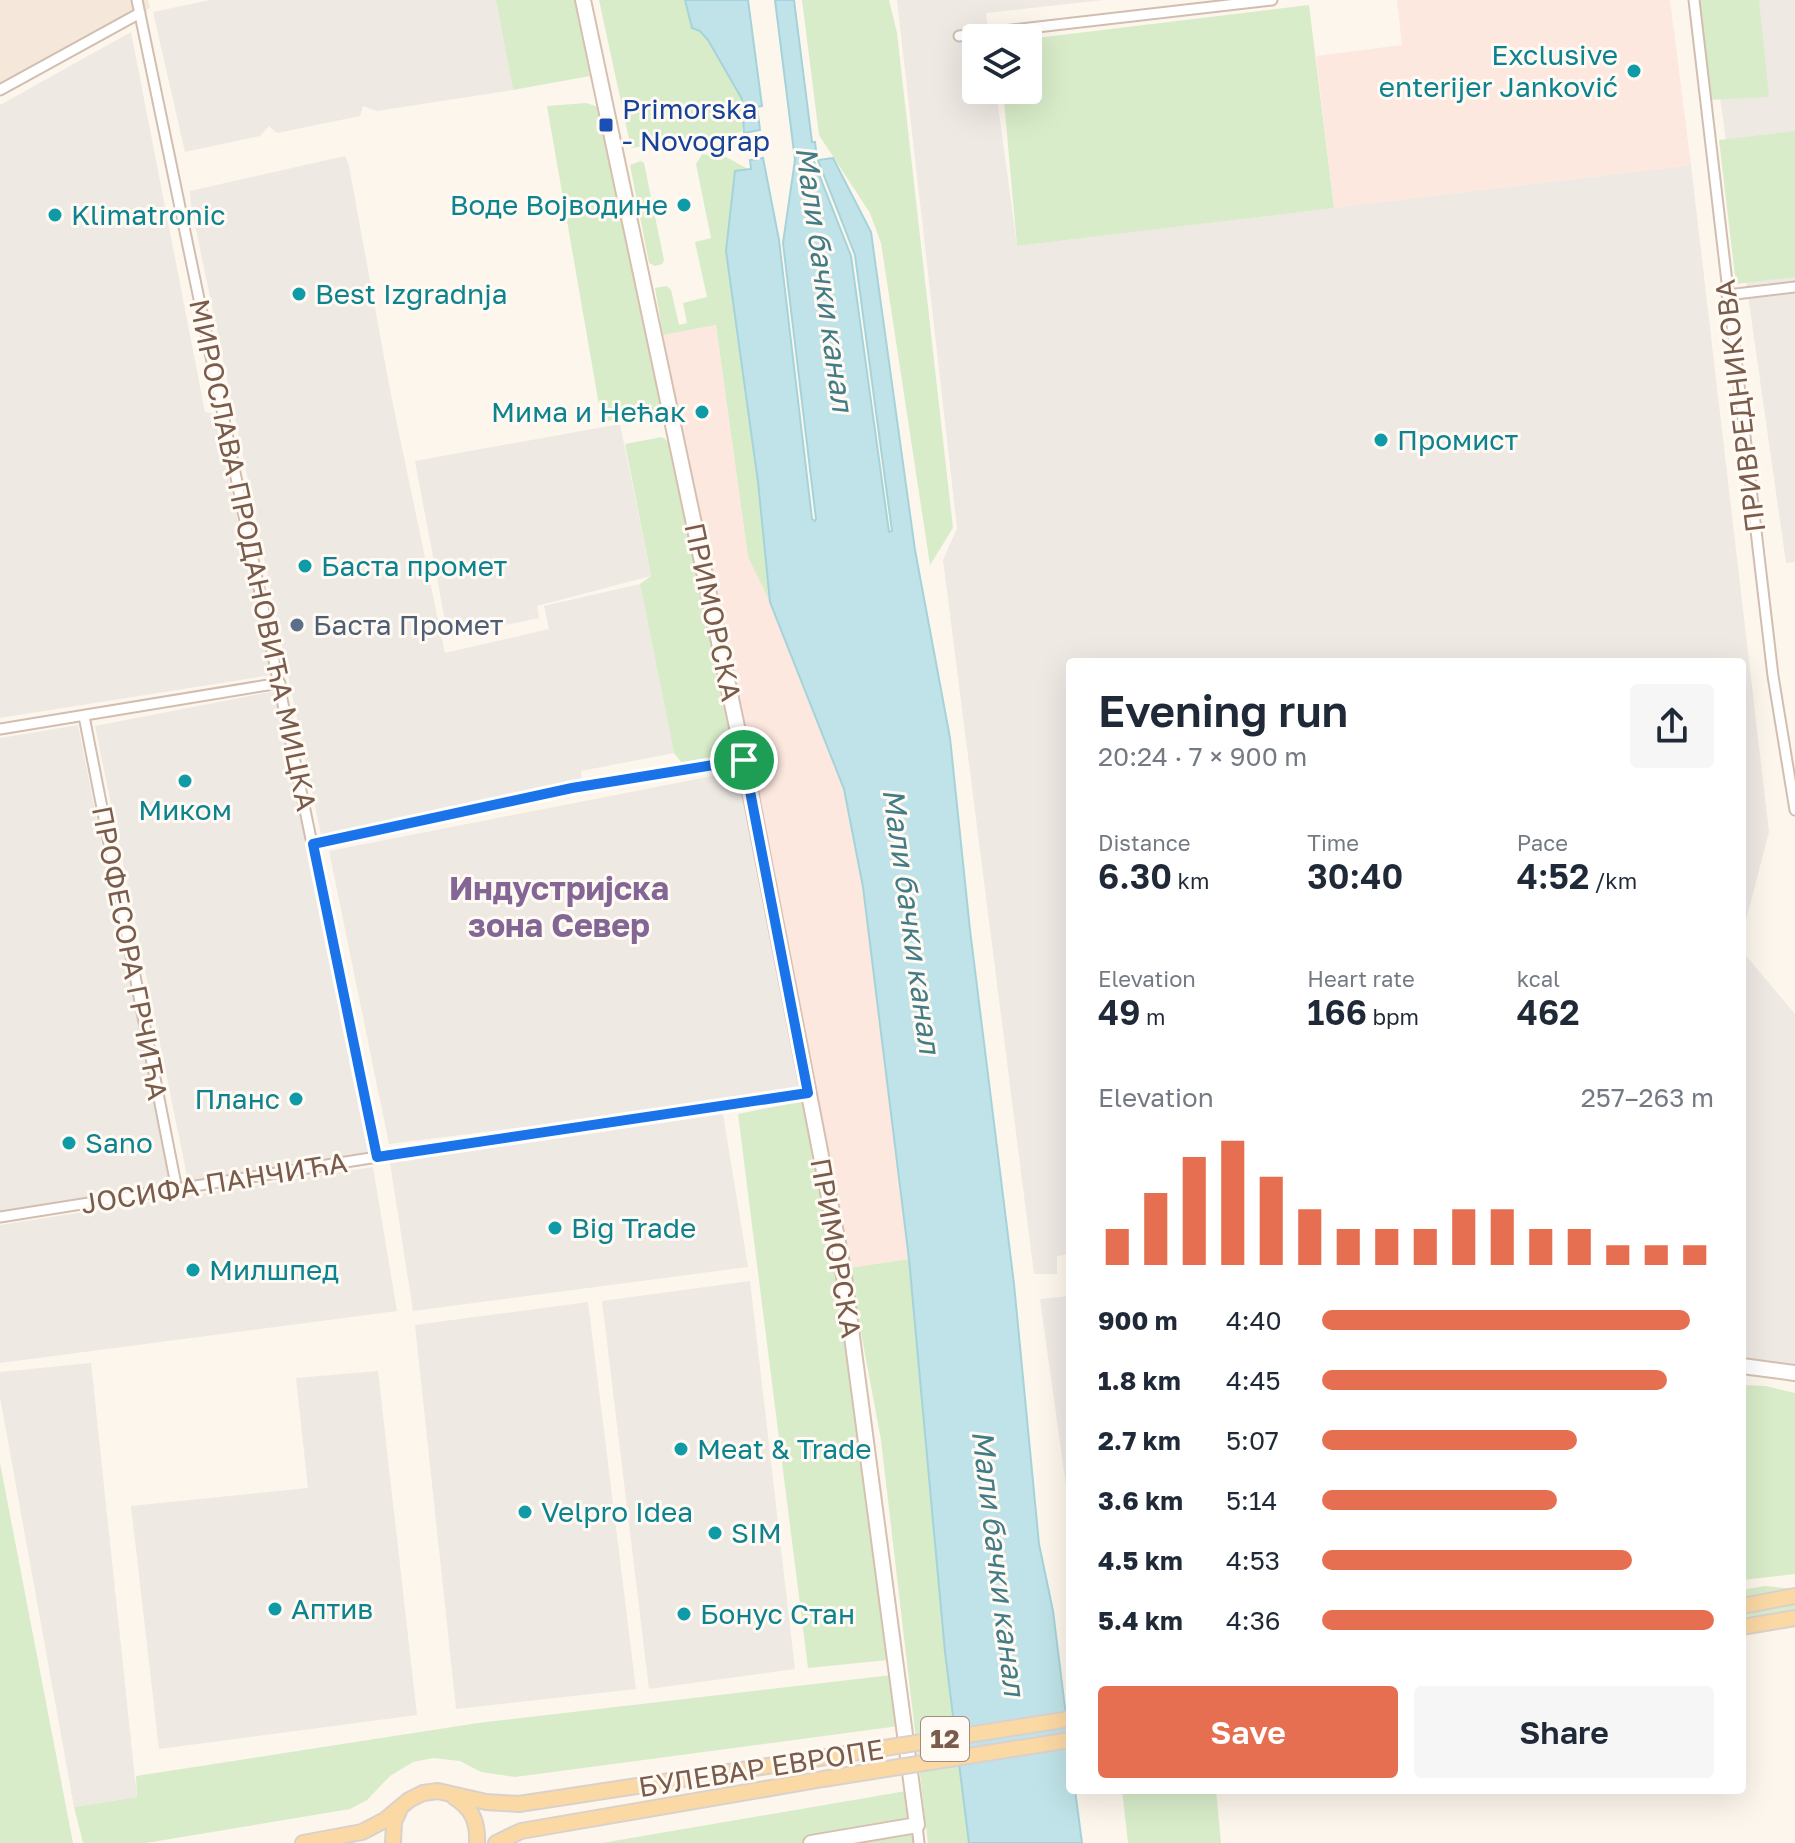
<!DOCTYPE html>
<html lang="en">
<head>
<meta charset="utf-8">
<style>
	body { margin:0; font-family:"Golos Text",sans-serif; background:#f6f6f7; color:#1f2937; height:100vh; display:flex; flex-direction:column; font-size:30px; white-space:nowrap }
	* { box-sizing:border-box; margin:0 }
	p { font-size:26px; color:#747a83 }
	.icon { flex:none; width:44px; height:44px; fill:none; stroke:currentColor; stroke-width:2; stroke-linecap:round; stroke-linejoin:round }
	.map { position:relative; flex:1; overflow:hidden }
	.side { position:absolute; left:1066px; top:658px; width:680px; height:1136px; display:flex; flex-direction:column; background:#fff; border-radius:8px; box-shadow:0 8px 32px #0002 }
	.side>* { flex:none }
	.tools { position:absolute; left:962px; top:24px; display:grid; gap:16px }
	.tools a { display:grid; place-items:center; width:80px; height:80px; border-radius:8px; background:#fff; box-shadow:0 8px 32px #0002; font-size:40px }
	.pin { position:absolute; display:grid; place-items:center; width:68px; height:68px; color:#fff; margin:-34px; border:4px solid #fff; border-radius:50%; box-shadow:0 2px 8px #0007 }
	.round { display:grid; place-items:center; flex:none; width:84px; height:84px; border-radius:8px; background:#f6f6f7 }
	.head { display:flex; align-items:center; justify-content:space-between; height:136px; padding:0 32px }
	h1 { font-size:44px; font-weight:600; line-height:60px }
	.figures { display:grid; grid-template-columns:repeat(3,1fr); gap:12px; height:136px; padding:8px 32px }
	.figures div { display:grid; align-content:center }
	.figures b { font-size:34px; font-weight:600 }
	.figures small { font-size:22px; font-weight:400 }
	.figures p { font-size:22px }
	.chart { height:224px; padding:16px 32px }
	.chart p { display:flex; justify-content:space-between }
	.chart svg { width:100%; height:144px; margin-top:8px; stroke:#e76f51; stroke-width:6 }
	.cta { display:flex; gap:16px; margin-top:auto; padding:16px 32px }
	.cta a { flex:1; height:92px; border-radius:8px; background:#e76f51; color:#fff; font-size:32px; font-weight:600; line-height:92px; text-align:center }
	.cta a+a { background:#f6f6f7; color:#1f2937 }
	ul { padding:0 32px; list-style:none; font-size:26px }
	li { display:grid; grid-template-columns:128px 96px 1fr; align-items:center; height:60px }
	li i { height:20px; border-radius:10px; background:#e76f51 }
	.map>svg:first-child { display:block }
	.residential { fill:#f5e8da }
	.commercial { fill:#fde8e0 }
	.industrial { fill:#efe9e4 }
	.green { fill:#d8ecc9 }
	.water { fill:#bfe3e8; stroke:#a5d3da; stroke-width:2 }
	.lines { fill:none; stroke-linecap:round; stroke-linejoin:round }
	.street-casing { stroke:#d1beb0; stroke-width:13 }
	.secondary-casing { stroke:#d6c0b0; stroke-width:18 }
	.primary-casing { stroke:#dad1cd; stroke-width:18 }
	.street { stroke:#fff; stroke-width:9 }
	.secondary { stroke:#fff; stroke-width:14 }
	.primary { stroke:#fbd9a5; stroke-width:14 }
	.primary-bridge-casing { stroke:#dad1cd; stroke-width:18; stroke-linecap:butt }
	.primary-bridge { stroke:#fbd9a5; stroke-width:14 }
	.route-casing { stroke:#fff; stroke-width:16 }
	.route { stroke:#1a73e8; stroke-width:10 }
	.culture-dot { fill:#0f9aa8; stroke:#fffaf3; stroke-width:3 }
	.transit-dot { fill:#1a4fb4; stroke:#fffaf3; stroke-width:3 }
	.service-dot { fill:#5c6f8a; stroke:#fffaf3; stroke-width:3 }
	.labels { text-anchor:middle; stroke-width:6; stroke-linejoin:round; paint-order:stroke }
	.shield { fill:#fffaf3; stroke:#a28b7f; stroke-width:2 }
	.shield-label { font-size:26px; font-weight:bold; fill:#7a5c4d }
	.culture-label { font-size:28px; fill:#0d838f; stroke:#fffaf3; text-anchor:start }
	.transit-label { font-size:28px; fill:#164399; stroke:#fffaf3; text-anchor:start }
	.street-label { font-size:28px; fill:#7a5c4d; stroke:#fffaf3 }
	.service-label { font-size:28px; fill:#4e5e75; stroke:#fffaf3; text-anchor:start }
	.water-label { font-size:30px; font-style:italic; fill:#437c86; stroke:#fffaf3 }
	.quarter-label { font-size:32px; font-weight:bold; fill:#846695; stroke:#fffaf3 }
</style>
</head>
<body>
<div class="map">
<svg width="1795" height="1843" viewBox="0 0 1795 1843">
	<rect width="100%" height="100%" fill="#fdf6ec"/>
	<path class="residential" d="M0,0h148l2,8 -150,84z"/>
	<path class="commercial" d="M1397,0h273l21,165 -357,43 -18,-152 86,-11z
		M716,325l32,232 22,45 74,187 19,98 46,372 -60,9 -46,-242 -140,-691z"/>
	<path class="industrial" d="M210,0h286l17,90 -136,21 -14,-5 -3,10 -83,17 -8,-7 -9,10 -75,16 -32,-140z
		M897,0h206l-117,13 3,25h-13v52h20l21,156 674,-81 78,667 -27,104v-274h-672v592l-13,2v18h-23l-91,-714 14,-32z
		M1706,0h89v562l-9,1z
		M131,32l74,380 10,2 56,261 -271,43v-613z
		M345,156l4,10 42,229 54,258 104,-24 -5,-23 96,-22 34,169 -93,18 1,10 -261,54 -130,-630 -1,-14z
		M620,424l31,152 -114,30 2,12 -91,19 -33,-176z
		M276,691l93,461 -181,29 -93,-455z
		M78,725l92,458 -170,33v-478z
		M738,771l61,316 -212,32 -198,25 -60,-293z
		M1742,951l53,63v353l-53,-10z
		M723,1114l25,153 -335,44 -23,-148z
		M373,1167l24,144 -397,52v-138z
		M750,1281l45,388 -146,20 -47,-388z
		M1070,1296v219l-30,-216z
		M588,1302l48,387 -180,20 -41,-384z
		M91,1363l46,434 -63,10 -74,-410v-25z
		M378,1371l39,344 -258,34 -28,-243 177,-18 -12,-110z"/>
	<path class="green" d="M496,0h79l15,76 -77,14z
		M599,0h86l7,28 7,2 9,10 35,59 2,12 -3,21 -111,16z
		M802,0h87l8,33 56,495 -23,37 -49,-322 -11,-30 -51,-78z
		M1697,0h62l10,97 -60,3z
		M1309,5l25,203 -317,38 -14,-156h25v-51z
		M586,103l12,4 62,298 -2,7 -56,10 -55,-316z
		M1795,131v146l-59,7 -17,-144z
		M702,154l24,3 22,12 -13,2 23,311 12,120 -22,-45 -32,-232 -53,10 -8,-47 12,-2 4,4 8,35 8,-2 -4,-20 24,-6 -12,-55 16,-4 -15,-74z
		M641,161l3,2 20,97 -2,4 -7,2 -6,-3 -19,-98z
		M662,437l8,6 62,290 2,20 -52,10 -8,-10 -34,-169 11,-8 -26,-132z
		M803,1101l32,165 53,394 -80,8 -70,-554z
		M909,1259l36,393 24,191h-41l-47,-403 -32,-172z
		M1742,1385l24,1 29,7v181l-53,6z
		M0,1463l73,380h-73z
		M1765,1586l29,3 -52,8v-7z
		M1795,1604v7l-53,9v-8z
		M892,1675l7,51 -384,51 -34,-5 -21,-11 -27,-3 -20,4 -23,14 -23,24 -17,9 -204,34h-63l-9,-36 63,-10 -1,-21 342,-53z
		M1122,1790h94l5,53h-93z
		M906,1791l7,52h-311z"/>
	<path class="water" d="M685,0h63l14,106 -5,1 3,23 -16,3 -2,-34 -34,-59 -8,-9 -8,-3z
		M775,0h19l18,142h3l2,16 -4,1 38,97 38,276 3,-1 -37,-276 -37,-95 15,-2 38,74 44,318 35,188 20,192 44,354 25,260 14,67 17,137v42h5l7,53h-113l-24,-191 -36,-393 -46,-372 -19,-98 -74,-187 -12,-120 -32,-231 9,-80 16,-2 -1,-9 13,-2 16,82 33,279 3,2 1,-2 -33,-276 12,-83z"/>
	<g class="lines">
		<defs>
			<path id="street" d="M137,0l240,1157
				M1694,0l79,676 22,134
				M959,36l313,-36
				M0,90l140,-77
				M1727,295l68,-8
				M84,716l93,474
				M0,729l280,-46
				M313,844l259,-56 172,-28
				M0,1217l377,-60 431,-64
				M917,1825l2,18"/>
			<path id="secondary" d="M583,0l161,760 99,509 74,556 -106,18
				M1742,1366l53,7"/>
			<path id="primary" d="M1742,1606l53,-10
				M1742,1627l53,-9
				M454,1797c18,11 24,25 23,46
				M303,1843l59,-11 23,-12 24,-20 14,-7 15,-2 48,11 33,2 301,-46
				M393,1843l1,-21 5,-11
				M496,1843l25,-12 302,-52"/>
		</defs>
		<use href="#street" class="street-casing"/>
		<use href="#secondary" class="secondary-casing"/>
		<use href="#primary" class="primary-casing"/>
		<use href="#street" class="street"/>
		<use href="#secondary" class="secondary"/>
		<use href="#primary" class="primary"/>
		<defs>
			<path id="primary-bridge" d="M820,1758l250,-39
				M823,1779l247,-39"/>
		</defs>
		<use href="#primary-bridge" class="primary-bridge-casing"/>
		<use href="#primary-bridge" class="primary-bridge"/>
	</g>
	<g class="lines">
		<defs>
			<path id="route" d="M744,760l64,333 -431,64 -64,-313 259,-56z"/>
		</defs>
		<use href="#route" class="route-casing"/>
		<use href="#route" class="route"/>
	</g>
	<g class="culture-dot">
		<circle cx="1634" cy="71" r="8"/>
		<circle cx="684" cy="205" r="8"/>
		<circle cx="55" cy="215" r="8"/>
		<circle cx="299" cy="294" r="8"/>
		<circle cx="702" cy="412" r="8"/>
		<circle cx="1381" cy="440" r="8"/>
		<circle cx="305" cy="566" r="8"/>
		<circle cx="185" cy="781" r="8"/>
		<circle cx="296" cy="1099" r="8"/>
		<circle cx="69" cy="1143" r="8"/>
		<circle cx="555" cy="1228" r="8"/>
		<circle cx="193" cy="1270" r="8"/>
		<circle cx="681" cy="1449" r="8"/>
		<circle cx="525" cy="1512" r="8"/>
		<circle cx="715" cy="1533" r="8"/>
		<circle cx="275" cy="1609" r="8"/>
		<circle cx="684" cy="1614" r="8"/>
	</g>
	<rect class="transit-dot" x="598" y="117" width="16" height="16" rx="4"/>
	<circle class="service-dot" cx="297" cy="625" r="8"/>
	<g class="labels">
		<rect class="shield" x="921" y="1717" width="48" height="44" rx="6"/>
		<g class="shield-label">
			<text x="945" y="1748">12</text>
		</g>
		<g class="culture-label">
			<text x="1618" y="65" text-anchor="end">Exclusive<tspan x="1618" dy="32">enterijer Janković</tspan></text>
			<text x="668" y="215" text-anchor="end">Воде Војводине</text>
			<text x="71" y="225">Klimatronic</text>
			<text x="315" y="304">Best Izgradnja</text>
			<text x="686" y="422" text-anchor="end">Мима и Нећак</text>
			<text x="1397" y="450">Промист</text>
			<text x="321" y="576">Баста промет</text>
			<text x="185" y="820" text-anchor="middle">Миком</text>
			<text x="280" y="1109" text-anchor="end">Планс</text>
			<text x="85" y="1153">Sano</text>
			<text x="571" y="1238">Big Trade</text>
			<text x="209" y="1280">Милшпед</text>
			<text x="697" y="1459">Meat &amp; Trade</text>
			<text x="541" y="1522">Velpro Idea</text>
			<text x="731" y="1543">SIM</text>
			<text x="291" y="1619">Аптив</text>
			<text x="700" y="1624">Бонус Стан</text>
		</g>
		<g class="transit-label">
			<text x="622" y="119">Primorska<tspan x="622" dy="32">- Novograp</tspan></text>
		</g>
		<g class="street-label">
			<text transform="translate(1740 406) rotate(-97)" y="10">ПРИВРЕДНИКОВА</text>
			<text transform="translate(253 555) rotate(78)" y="10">МИРОСЛАВА ПРОДАНОВИЋА МИЦКА</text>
			<text transform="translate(713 612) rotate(78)" y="10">ПРИМОРСКА</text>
			<text transform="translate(130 953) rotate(79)" y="10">ПРОФЕСОРА ГРЧИЋА</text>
			<text transform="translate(214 1183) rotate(-9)" y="10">ЈОСИФА ПАНЧИЋА</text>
			<text transform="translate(836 1248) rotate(80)" y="10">ПРИМОРСКА</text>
			<text transform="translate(761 1768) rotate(-9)" y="10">БУЛЕВАР ЕВРОПЕ</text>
		</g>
		<g class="service-label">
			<text x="313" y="635">Баста Промет</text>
		</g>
		<g class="water-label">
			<text transform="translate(824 279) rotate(82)" y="10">Мали бачки канал</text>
			<text transform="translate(911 921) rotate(82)" y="10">Мали бачки канал</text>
			<text transform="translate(998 1563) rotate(83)" y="10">Мали бачки канал</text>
		</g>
		<g class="quarter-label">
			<text x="559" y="900">Индустријска<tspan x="559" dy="37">зона Север</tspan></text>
		</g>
	</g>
</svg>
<div class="tools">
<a><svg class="icon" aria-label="layers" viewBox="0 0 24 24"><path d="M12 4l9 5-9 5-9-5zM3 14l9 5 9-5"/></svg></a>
</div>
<div class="pin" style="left:744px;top:760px;background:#1e9e55"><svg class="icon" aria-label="arrive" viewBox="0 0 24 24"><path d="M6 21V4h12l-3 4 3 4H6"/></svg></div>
<section class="side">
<div class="head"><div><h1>Evening run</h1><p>20:24 · 7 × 900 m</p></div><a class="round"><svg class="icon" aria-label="share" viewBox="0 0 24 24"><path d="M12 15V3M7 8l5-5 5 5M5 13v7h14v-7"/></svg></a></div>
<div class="figures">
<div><p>Distance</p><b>6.30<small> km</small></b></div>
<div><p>Time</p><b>30:40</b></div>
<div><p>Pace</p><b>4:52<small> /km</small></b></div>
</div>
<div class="figures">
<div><p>Elevation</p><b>49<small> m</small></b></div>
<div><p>Heart rate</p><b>166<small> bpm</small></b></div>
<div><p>kcal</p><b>462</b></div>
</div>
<div class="chart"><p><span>Elevation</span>257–263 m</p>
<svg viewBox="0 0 160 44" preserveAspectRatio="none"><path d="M5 44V33M15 44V22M25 44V11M35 44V6M45 44V17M55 44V27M65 44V33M75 44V33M85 44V33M95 44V27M105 44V27M115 44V33M125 44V33M135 44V38M145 44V38M155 44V38"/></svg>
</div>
<ul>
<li><b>900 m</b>4:40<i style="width:94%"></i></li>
<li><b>1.8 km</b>4:45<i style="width:88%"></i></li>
<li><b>2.7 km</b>5:07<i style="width:65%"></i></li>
<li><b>3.6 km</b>5:14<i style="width:60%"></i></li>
<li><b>4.5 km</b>4:53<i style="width:79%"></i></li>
<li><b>5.4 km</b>4:36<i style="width:100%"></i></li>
</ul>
<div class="cta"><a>Save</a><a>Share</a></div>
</section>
</div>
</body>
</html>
